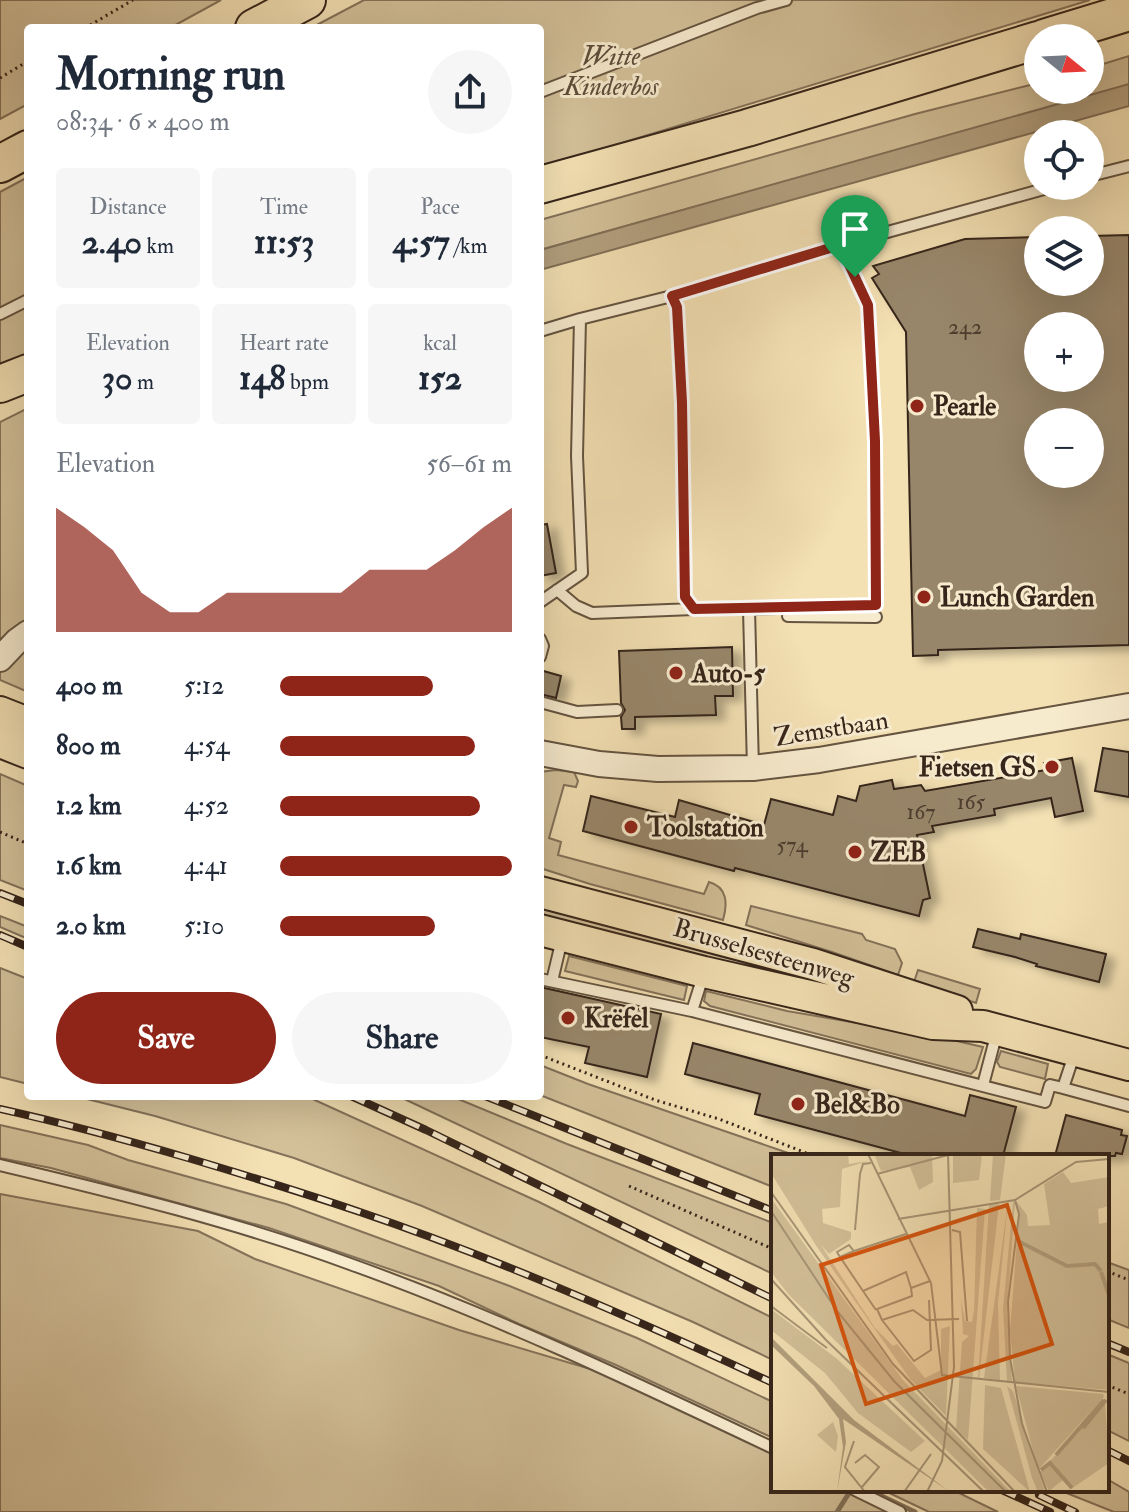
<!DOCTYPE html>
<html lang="en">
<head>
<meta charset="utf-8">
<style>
	body { margin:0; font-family:"IM FELL Double Pica",serif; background:#f6f6f7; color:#1f2937; height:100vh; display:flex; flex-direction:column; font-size:30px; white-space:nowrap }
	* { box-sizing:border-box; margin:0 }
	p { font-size:26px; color:#747a83 }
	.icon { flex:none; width:44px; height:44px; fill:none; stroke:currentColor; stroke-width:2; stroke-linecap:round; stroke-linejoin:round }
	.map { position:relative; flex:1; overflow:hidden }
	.sheet { position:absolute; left:24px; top:24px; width:520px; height:1076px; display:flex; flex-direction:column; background:#fff; border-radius:8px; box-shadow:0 8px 32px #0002 }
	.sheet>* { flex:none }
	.needle { width:52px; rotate:108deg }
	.fabs { position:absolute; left:1024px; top:24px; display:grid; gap:16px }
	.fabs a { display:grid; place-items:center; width:80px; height:80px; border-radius:50%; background:#fff; box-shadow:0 8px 32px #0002; font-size:40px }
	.pin { position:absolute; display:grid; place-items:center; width:68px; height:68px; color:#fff; margin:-82px -34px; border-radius:50% 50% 50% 0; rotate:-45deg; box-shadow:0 0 8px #0007 }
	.pin .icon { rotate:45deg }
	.round { display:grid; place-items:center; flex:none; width:84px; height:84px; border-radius:42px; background:#f6f6f7 }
	.headline { display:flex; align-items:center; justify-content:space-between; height:136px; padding:0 32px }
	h1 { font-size:44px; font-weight:800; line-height:60px }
	.figures { display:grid; grid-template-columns:repeat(3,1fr); gap:12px; height:136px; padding:8px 32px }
	.figures div { display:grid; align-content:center; border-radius:8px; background:#f6f6f7; text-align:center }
	.figures b { font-size:34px; font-weight:800 }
	.figures small { font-size:22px; font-weight:400 }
	.figures p { font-size:22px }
	.chart { height:224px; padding:16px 32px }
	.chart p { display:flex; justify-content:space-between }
	.chart svg { width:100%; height:144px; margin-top:8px; fill:#8f2418; opacity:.7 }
	.action { display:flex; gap:16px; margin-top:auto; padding:16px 32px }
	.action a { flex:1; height:92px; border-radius:48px; background:#8f2418; color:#fff; font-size:32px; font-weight:800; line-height:92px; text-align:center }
	.action a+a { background:#f6f6f7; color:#1f2937 }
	ul { padding:0 32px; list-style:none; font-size:26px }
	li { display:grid; grid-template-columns:128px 96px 1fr; align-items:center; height:60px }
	li i { height:20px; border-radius:10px; background:#8f2418 }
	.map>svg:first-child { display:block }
	.green { fill:#d3c099; stroke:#84725a; stroke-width:2 }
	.water { fill:#b3a07f; stroke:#816f57; stroke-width:2 }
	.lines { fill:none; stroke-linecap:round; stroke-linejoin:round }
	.stream { stroke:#816f57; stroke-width:5 }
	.building { fill:#98866a; stroke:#36251a; stroke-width:2; fill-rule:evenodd; filter:url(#shadow) }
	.service-casing { stroke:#655440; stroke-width:14 }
	.tertiary-casing { stroke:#655440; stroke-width:28 }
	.primary-casing { stroke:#36251a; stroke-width:34 }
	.motorway-casing { stroke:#36251a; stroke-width:40 }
	.path { stroke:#36251a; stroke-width:3; stroke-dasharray:2 4; stroke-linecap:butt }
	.service { stroke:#f7ebce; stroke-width:10 }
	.tertiary { stroke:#f7ebce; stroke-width:24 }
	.primary { stroke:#f3e0b3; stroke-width:30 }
	.motorway { stroke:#f3e0b3; stroke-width:36 }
	.rail-casing { stroke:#36251a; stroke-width:8 }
	.rail { stroke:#f7ebce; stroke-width:5; stroke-dasharray:15; stroke-linecap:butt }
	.route-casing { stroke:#fff; stroke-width:16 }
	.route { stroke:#8f2418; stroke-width:10 }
	.poi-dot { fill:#8f2418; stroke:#f7ebce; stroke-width:3 }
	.labels { text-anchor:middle; stroke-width:6; stroke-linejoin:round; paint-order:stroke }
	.number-label { font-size:22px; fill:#4e3d2e }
	.park-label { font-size:26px; font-style:italic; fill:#5d4c3a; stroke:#f7ebce }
	.poi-label { font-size:26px; font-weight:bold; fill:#36251a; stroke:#f7ebce; text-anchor:start }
	.street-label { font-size:26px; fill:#36251a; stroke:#f7ebce }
	.inset-river { fill:none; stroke:#b3a07f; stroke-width:4 }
	.inset-road { fill:none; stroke:#a79576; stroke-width:2 }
	.view { fill:#d6540d; fill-opacity:0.15; stroke:#d6540d; stroke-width:4 }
	.inset-edge { fill:none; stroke:#36251a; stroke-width:4 }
</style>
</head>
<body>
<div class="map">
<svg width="1129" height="1512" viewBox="0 0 1129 1512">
	<defs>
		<filter id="shadow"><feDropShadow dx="9" dy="5" stdDeviation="4" flood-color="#0004"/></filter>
	</defs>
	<rect width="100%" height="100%" fill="#f3e0b3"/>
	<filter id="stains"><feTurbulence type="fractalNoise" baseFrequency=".0025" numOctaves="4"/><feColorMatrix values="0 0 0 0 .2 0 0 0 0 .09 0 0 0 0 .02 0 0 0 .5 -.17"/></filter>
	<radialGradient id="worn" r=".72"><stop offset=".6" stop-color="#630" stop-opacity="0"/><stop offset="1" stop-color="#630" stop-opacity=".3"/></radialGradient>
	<path class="green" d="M0,0h221l-51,28h-142v76l-28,15z
		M364,0h726l-550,168v-140h-229z
		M1129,56v29l-585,164 -4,3v-32l375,-106 123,-31v7h52v-22z
		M28,177v179l-28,13v-177z
		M28,408v284l-28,-12v-258z
		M556,770l18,2 4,9 -2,6 -12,-2 -15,53 12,4 -3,13 146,39 5,-12c18,5 19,21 14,38l-133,-36 -50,-16v-96z
		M0,774l28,12v105l-28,-11z
		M540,901l293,80 2,7 -295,-70z
		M751,906l111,28 4,6 29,9 7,14 -4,12 -66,-23 -86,-27z
		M0,916l28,11v12l-28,-12z
		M569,956l118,30 -3,14 -119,-29z
		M0,968l28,11v105l-28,-7z
		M918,970l62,19 -4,14 -62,-21z
		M706,991l81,20 152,26 44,10 -7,22 -5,5 -261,-68 -6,-5z
		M1001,1051l47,13 -3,15 -45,-12 -3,-5z
		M540,1065l48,19 209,72h-24v31l-233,-92z
		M75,1096h231l233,106 234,116v42l-80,-38 -271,-116 -128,-48 -139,-42z
		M398,1096h53l116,48 206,79v51z
		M0,1125l88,20 40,15 158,44 52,19 169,62 130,53 136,64v36l-157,-73 -97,-41 -80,-38 -170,-58 -218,-60 -51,-10z
		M0,1194l198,37 57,28 204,71 138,41 176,83v36h71l44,22h-888z
		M1107,1262l22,8v58l-22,-9z
		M1107,1354l22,9v78l-22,-11z
		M1107,1479l22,13v20h-15l-55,-22h48z
		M883,1490h70l45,22h-69z"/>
	<path class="water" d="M1129,84v22l-589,164v-18l4,-3z"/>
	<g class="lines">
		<path class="stream" d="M869,1490l46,22
			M837,1512l14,-22"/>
	</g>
	<path class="building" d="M1129,235v410l-191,5v5l-25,1 -7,-324 -34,-54 7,-4 -6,-8 92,-27 73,-2v45h52v-46zM1038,326h52v52h-52zM1038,422h52v52h-52z
		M547,524l9,49 -16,3v-51z
		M732,647l1,49h-18l1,19 -81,2v12h-13l-1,-12 4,-7 -4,-7 -2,-52z
		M540,670l21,6 -5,22 -16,-4z
		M1103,748l26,4v45l-34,-6z
		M1072,758l11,53 -28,6 -4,-19 -57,11 1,6 -63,11 2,6 -17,3 13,63 -7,2 -4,16 -184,-48 -1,3 -151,-40 8,-35 84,21 4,-17 85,25 7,-26 62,16 5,-19 18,5 4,-15 32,-6 2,9 27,-4 4,6 121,-21 -2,-7z
		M978,929l42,10 1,-5 85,20 -7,28 -63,-16 1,-2 -22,-7 -42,-10z
		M540,987l121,27 -14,63 -62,-14 4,-16 -49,-10z
		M693,1043l272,73 5,-21 46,12 -13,49h-91l-157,-42 5,-20 -75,-20z
		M1066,1115l56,15 -1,5 6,1 -5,18 -6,-1 -1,3h-60z"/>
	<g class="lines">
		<defs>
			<path id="service" d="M540,92l217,-84 29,-8
				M1090,176l39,-10
				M672,296l168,-51 215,-59
				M0,314l28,-14
				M540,331l40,-12
				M557,590l19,16 16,7 102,-4
				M540,602l42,-29 -5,-117 3,-137 92,-23 5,11 5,96 3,194 9,12h55l4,159
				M749,609l127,-4 -1,-164 -7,-136 -28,-60
				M788,616l88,1
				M540,639l3,7 -3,11
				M540,702l37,10 40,-2
				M540,979l152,32 353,91 5,-17 13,3 11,-33
				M552,981l10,-42
				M692,1011l12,-38
				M983,1085l14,-53
				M1063,1088l66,18
				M0,1165c118,28 236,57 350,99 145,52 284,118 423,184
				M855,1490l45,22"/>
			<path id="tertiary" d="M0,659l17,-18 11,-8
				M540,753l59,11 59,5 95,-1 66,-8 310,-54"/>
			<path id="primary" d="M0,712l28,11
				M0,742l28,11
				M540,892l273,72 144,47
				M540,930l164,42 229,52 50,2 146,39"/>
			<path id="motorway" d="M254,28l53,-28
				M1044,38l85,-26
				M0,164l28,-15
				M540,185l207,-57 291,-88
				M0,384l28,-11"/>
		</defs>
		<use href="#service" class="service-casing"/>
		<use href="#tertiary" class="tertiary-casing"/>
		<use href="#primary" class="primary-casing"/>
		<use href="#motorway" class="motorway-casing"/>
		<path class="path" d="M85,28l48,-28
			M0,78l28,-17
			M0,832l28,12
			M540,1055l115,45 64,19 95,37
			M629,1186l144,63
			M1107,1271l22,9
			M1107,1385l22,9"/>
		<use href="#service" class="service"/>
		<use href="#tertiary" class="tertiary"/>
		<use href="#primary" class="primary"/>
		<use href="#motorway" class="motorway"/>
		<defs>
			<path id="rail" d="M0,893l28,11
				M0,935l28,12
				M351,1096l75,34 347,169
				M485,1096l288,115
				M0,1109c63,14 126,31 188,49 57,17 113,34 169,53 142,48 280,109 416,172
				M1107,1343l22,9
				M1107,1450l22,11
				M1002,1490l48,22
				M1039,1495l36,17"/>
		</defs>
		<use href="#rail" class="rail-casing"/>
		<use href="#rail" class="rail"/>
	</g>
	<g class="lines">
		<defs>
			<path id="route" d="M840,245l28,60 7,136 1,164 -182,4 -9,-12 -3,-194 -5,-96 -5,-11z"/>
		</defs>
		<use href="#route" class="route-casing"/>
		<use href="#route" class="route"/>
	</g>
	<g class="poi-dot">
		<circle cx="917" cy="406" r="8"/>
		<circle cx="924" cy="597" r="8"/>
		<circle cx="676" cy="673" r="8"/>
		<circle cx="1052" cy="767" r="8"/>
		<circle cx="631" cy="827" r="8"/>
		<circle cx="855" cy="852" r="8"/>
		<circle cx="568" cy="1018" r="8"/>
		<circle cx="798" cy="1104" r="8"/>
	</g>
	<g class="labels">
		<g class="number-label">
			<text x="965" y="334">242</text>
			<text x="971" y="809">165</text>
			<text x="921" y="819">167</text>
			<text x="792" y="852">574</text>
		</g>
		<g class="park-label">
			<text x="611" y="65">Witte<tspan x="611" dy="30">Kinderbos</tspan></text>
		</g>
		<g class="poi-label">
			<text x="933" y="415">Pearle</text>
			<text x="940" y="606">Lunch Garden</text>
			<text x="692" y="682">Auto-5</text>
			<text x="1036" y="776" text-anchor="end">Fietsen GS</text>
			<text x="647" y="836">Toolstation</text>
			<text x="871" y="861">ZEB</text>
			<text x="584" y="1027">Krëfel</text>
			<text x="814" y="1113">Bel&amp;Bo</text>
		</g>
		<g class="street-label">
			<text transform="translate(831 728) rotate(-9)" y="9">Zemstbaan</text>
			<text transform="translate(764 952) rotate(16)" y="9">Brusselsesteenweg</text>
		</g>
	</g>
	<g transform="translate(771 1154)">
		<rect width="338" height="338" fill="#f3e0b3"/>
		<path d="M0,0h77l1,10 19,-3 -26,8 -2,38 -18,2 1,14 28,9v7l-22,15 -8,-9 54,83 18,18 4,-2 28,34 16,-8v-41l9,-3 -4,90 -36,-37 -93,-132 -46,-74zM103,0h58l1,28 -14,8 -9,-23 -29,4zM182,0h29l-3,26 -26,3zM222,0h13l-6,46 -10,1zM292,18l8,11 38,-6v29l-11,3 1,15 10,-2v168l-94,-8 -5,-51 9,-117 -4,-11 -8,108 5,70h-5l-4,-72 10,-107h4l10,13 1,11 22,-1 -6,-41zM0,44l132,182 108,112h-22l-200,-197 -18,-23zM237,48l-10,102 2,76 -16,-2zM228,50l-20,175h-1l11,-174zM206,54l8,1 -17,231 -12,-11 6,-87 7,-6 -6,-2 -2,-35 4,22 7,1 2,-11zM0,155l65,49 89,83 -14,11 -53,-39 -33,-40 -54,-43zM214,231l16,3 29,104 -47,-43zM236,232l6,5 32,101h-7l-6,-14zM245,232l87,8 1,3 -66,73zM334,248l4,61 -38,26 -8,-9 -14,11 -9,-19zM62,268l5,14 -2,16 -19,-17z" fill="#d3c099"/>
		<path d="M0,183l83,83 96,72 -107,-73 3,23 -9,50 6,-45 -4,-28 -25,-33 -43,-41z" fill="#b3a07f"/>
		<path class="inset-river" d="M247,87l49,25 28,-2 6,7M330,118l8,23M312,274l23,-28M285,301l48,-55M270,316l9,-7 22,25"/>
		<path class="inset-road" d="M97,0l63,129 11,92 167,17M106,20l71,-19M0,38l122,172 122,128M244,46l4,14 -11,88 2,56 12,66 25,68M0,57l66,100 57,70 112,111M127,65l117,-19 61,-38 33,-3M84,76l5,-56 3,-10 8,-1M181,76l8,2 7,89M83,97l52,-17M69,103l14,-6 -5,-6 -12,7 3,5 23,34 13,19M0,125l55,61 158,152M159,127l-19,7 1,8 -35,13 5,11 31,-10 14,10 32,-1M92,137l43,-19 5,16M0,152l56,42M111,166l32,41 17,-11 -2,-50M83,287l-9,26 20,25M84,309l10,-8 14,12 -17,20M133,338l27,-38M156,338l15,-31 12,-94 -6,-213"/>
		<path class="view" d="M236,51l45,139 -186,60 -45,-139z"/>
		<rect width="338" height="338" class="inset-edge"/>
	</g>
	<rect width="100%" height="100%" filter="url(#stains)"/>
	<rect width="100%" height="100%" fill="url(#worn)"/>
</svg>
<div class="fabs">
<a><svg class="needle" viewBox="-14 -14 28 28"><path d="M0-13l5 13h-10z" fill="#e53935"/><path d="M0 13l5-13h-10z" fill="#747a83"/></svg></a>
<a><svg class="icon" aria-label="locate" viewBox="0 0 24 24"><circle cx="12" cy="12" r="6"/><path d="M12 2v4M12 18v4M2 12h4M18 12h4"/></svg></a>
<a><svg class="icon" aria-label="layers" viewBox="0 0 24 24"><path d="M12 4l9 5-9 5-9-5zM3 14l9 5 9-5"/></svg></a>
<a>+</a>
<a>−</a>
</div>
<div class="pin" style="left:855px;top:277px;background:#1e9e55"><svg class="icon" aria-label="arrive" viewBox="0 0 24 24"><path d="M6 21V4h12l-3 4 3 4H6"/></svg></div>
<section class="sheet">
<div class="headline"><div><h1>Morning run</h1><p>08:34 · 6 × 400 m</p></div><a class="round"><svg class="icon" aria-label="share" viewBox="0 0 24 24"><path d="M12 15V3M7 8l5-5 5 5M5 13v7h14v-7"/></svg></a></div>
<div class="figures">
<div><p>Distance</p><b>2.40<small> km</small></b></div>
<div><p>Time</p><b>11:53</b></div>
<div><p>Pace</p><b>4:57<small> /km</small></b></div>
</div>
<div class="figures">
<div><p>Elevation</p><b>30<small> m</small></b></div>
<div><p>Heart rate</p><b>148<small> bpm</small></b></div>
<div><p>kcal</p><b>152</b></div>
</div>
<div class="chart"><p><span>Elevation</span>56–61 m</p>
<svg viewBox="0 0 160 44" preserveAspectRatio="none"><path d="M0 44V6L10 12L20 19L30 32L40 38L50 38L60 32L70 32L80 32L90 32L100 32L110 25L120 25L130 25L140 19L150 12L160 6V44z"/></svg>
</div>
<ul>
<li><b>400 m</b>5:12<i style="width:66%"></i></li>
<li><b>800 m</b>4:54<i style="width:84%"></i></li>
<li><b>1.2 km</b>4:52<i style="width:86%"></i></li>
<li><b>1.6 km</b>4:41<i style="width:100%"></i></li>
<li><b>2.0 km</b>5:10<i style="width:67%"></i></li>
</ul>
<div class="action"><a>Save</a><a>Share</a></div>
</section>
</div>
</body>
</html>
